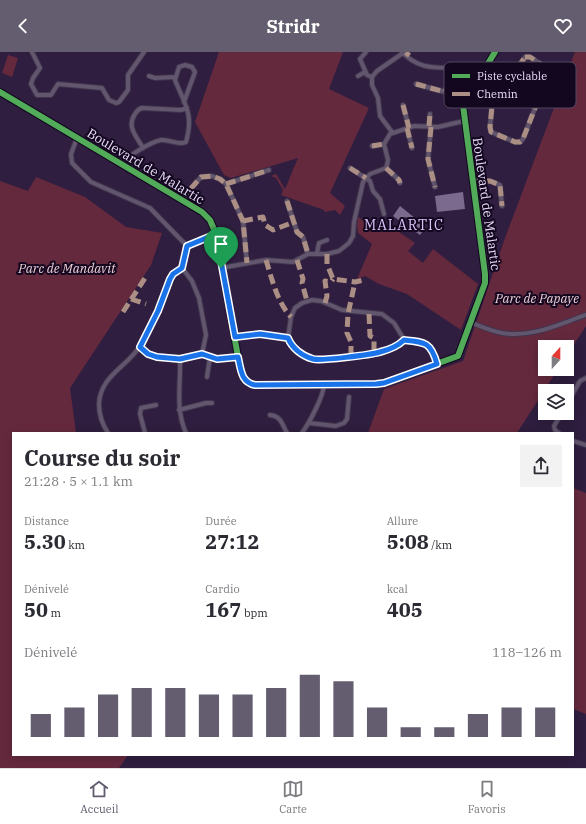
<!DOCTYPE html>
<html lang="fr">
<head>
<meta charset="utf-8">
<style>
	body { margin:0; font-family:"IBM Plex Serif",serif; background:#f2f2f3; color:#2b2b33; height:100vh; display:flex; flex-direction:column; font-size:15px; white-space:nowrap }
	* { box-sizing:border-box; margin:0 }
	p { font-size:13px; color:#7c7c81 }
	.icon { flex:none; width:22px; height:22px; fill:none; stroke:currentColor; stroke-width:2; stroke-linecap:round; stroke-linejoin:round }
	.map { position:relative; flex:1; overflow:hidden }
	.drawer { position:absolute; left:12px; top:380px; width:562px; height:324px; display:flex; flex-direction:column; background:#fff; border-radius:0px; box-shadow:0 2px 10px #0003 }
	.drawer>* { flex:none }
	.needle { width:26px; rotate:21deg }
	.buttons { position:absolute; left:538px; top:288px; display:grid; gap:8px }
	.buttons a { display:grid; place-items:center; width:36px; height:36px; border-radius:0px; background:#fff; box-shadow:0 2px 10px #0003; font-size:20px }
	.pin { position:absolute; display:grid; place-items:center; width:34px; height:34px; color:#fff; margin:-41px -17px; border-radius:50% 50% 50% 0; rotate:-45deg; box-shadow:0 0 4px #0007 }
	.pin .icon { rotate:45deg }
	.round { display:grid; place-items:center; flex:none; width:42px; height:42px; border-radius:0px; background:#f2f2f3 }
	.head { display:flex; align-items:center; justify-content:space-between; height:68px; padding:0 12px }
	h1 { font-size:22px; font-weight:800; line-height:30px }
	.figures { display:grid; grid-template-columns:repeat(3,1fr); gap:6px; height:68px; padding:4px 12px }
	.figures div { display:grid; align-content:center }
	.figures b { font-size:20px; font-weight:800 }
	.figures small { font-size:11px; font-weight:400 }
	.figures p { font-size:11px }
	.chart { height:112px; padding:8px 12px }
	.chart p { display:flex; justify-content:space-between }
	.chart svg { width:100%; height:72px; margin-top:4px; stroke:#635d6f; stroke-width:6 }
	header { display:flex; justify-content:space-between; align-items:center; height:52px; padding:0 12px; background:#635d6f; color:#fff; font-size:18px; font-weight:800 }
	.menu { display:flex; justify-content:space-around; align-items:center; height:56px; border-top:1px solid #e1e1e2; background:#fff; font-size:11px; color:#7c7c81 }
	.menu a { display:grid; justify-items:center; gap:2px }
	.menu .active { color:#635d6f }
	.map>svg:first-child { display:block }
	.green { fill:#65293e }
	.building { fill:#7b6a8d }
	.lines { fill:none; stroke-linecap:round; stroke-linejoin:round }
	.minor-casing { stroke:#41354d; stroke-width:6 }
	.tertiary-casing { stroke:#41354d; stroke-width:7 }
	.minor { stroke:#61566e; stroke-width:4 }
	.tertiary { stroke:#61566e; stroke-width:5 }
	.quiet { stroke:#ac8f84; stroke-width:5; stroke-dasharray:10 5; stroke-linecap:butt }
	.cycleway-casing { stroke:#13071f; stroke-width:8 }
	.cycleway { stroke:#51ab58; stroke-width:6 }
	.route-casing { stroke:#fff; stroke-width:8 }
	.route { stroke:#1a73e8; stroke-width:5 }
	.labels { text-anchor:middle; stroke-width:4; stroke-linejoin:round; paint-order:stroke }
	.street-label { font-size:13px; fill:#e8dcfa; stroke:#13071f }
	.park-label { font-size:13px; font-style:italic; fill:#edcdd4; stroke:#13071f }
	.neighbourhood-label { font-size:14px; letter-spacing:1px; fill:#dcc3fc; stroke:#13071f }
	.key { fill:#13071f; stroke:#534761; stroke-width:1 }
	.key-label { font-size:11px; fill:#e8dcfa }
</style>
</head>
<body>
<header><svg class="icon" aria-label="back" viewBox="0 0 24 24"><path d="M15 5l-7 7 7 7"/></svg>Stridr<svg class="icon" aria-label="heart" viewBox="0 0 24 24"><path d="M12 20l-8-8c-3-5 5-10 8-4 3-6 11-1 8 4z"/></svg></header>
<div class="map">
<svg width="586" height="716" viewBox="0 0 586 716">
	<rect width="100%" height="100%" fill="#2f1e3f"/>
	<path class="green" d="M219,0h124l-14,37 40,19 -39,85 15,13 -5,9 -5,-5 -10,2 -1,-2 -43,-15 2,-5 -7,-12 -5,-2 5,-2 9,15 13,-31 -67,20 -7,-3 -29,-53z
		M575,0h11v274l-19,29v-8h-22v22h13l-41,64h-149l16,-44 79,-28 42,-123z
		M8,3l10,3 -6,19 -10,-4z
		M36,125l49,20 41,30 36,6 -11,32 -81,123 6,45h-63v322h115l-9,13h-119v-587l28,10z
		M358,165l18,12 3,-4 12,7 2,-3 6,3 16,11 -7,8 15,12 10,-14 45,35 -17,46 -54,-36 -28,-10 -14,-8 -8,3 15,-35 -14,-11 -1,-9z
		M573,436l13,5v221l-13,-5z"/>
	<path class="building" d="M463,140l2,17 -28,3 -2,-16z
		M400,154l26,21 -6,8 -7,-5 1,-2 -1,-5 -7,-6 -4,1 -2,3 -7,-5z"/>
	<g class="lines">
		<defs>
			<path id="minor" d="M32,0l8,16 -7,10 -2,6 6,11h14l7,-11 44,4 7,12 7,3 3,-1 9,-12v-15l16,-23
				M366,0l-6,7 7,16 5,2
				M402,0c22,23 43,12 68,18 12,2 23,12 33,19
				M525,5h5l18,12 1,3 -26,67 -3,3h-5l-24,-10 -1,-5 2,-21z
				M149,24l6,2 20,-1
				M358,24l7,-4
				M416,32l29,8 7,-23
				M403,53l6,23
				M429,74l1,-12
				M431,75l-3,32 7,28
				M407,76l5,20
				M392,80l-12,-16 -2,-18 -6,-13v-8l5,-6 26,-18
				M77,86l-6,16 1,9 19,19 59,26 37,38 -5,22 10,13 7,17 7,37 -4,19 15,5 21,-2
				M372,94l12,-2
				M143,96c-6,-11 -17,-21 -8,-34 2,-3 3,-5 7,-6l39,2 6,-2
				M121,111c8,-7 29,-21 40,-23 9,-1 17,6 25,2 8,-28 -1,-37 -11,-62l4,-13 6,-2 7,2 3,5 -11,30
				M350,116l20,13 3,10 7,8 4,15
				M386,116l13,12 1,3
				M472,129h18l10,4 2,21
				M226,132l43,-14
				M181,148l20,-23 11,-1 8,3 6,5 17,37 4,42
				M287,149l10,31 6,5 5,17
				M187,194l29,-12
				M317,201l2,-10 8,-3
				M221,216l45,-8 27,2 15,-8h19l12,-3 10,-8 4,-7 1,-14 9,-40 7,-8 16,-6 1,-3 1,-5 -4,-16 6,-10 24,-8 24,1 26,-6
				M470,270c10,4 21,9 32,11 30,5 57,-9 84,-18
				M235,285l24,-3 29,4
				M288,286c4,10 14,18 25,21 9,2 21,-1 30,-2 20,-3 46,-2 62,-16 20,2 26,1 32,23
				M288,286l3,-21 4,-9 7,-5 10,-3 9,1 21,9 40,4 12,9 11,18
				M139,295c21,16 39,12 63,7
				M180,307c1,25 -5,50 6,74
				M207,325l3,-20
				M567,352l13,-23 6,-3
				M179,358l27,-7h6
				M270,363c11,1 12,9 17,18
				M309,371l27,3 8,-3 3,-4 2,-22
				M108,381c-6,-9 -9,-18 -9,-29 1,-28 28,-37 41,-58 13,-21 21,-44 30,-67l3,-5 9,-6
				M145,381l-5,-19 1,-6 15,-3
				M302,381c7,-10 22,-37 22,-49
				M559,381l-4,-3 -1,-4 8,-13
				M573,389l13,4"/>
			<path id="tertiary" d="M0,40l202,120 8,8 6,14 22,123c3,13 3,25 17,28l121,-1 8,-1 74,-27 27,-73v-9l-22,-169 32,-53"/>
		</defs>
		<use href="#minor" class="minor-casing"/>
		<use href="#tertiary" class="tertiary-casing"/>
		<use href="#minor" class="minor"/>
		<use href="#tertiary" class="tertiary"/>
		<path class="quiet" d="M406,4l3,-4
			M525,5h5l18,12 1,3 -26,67 -3,3h-5l-24,-10 -1,-5 2,-21z
			M481,22l22,15
			M416,32l29,8 7,-23
			M403,53l6,23
			M429,74l1,-12
			M431,75l-3,32 7,28
			M407,76l5,20
			M372,94l12,-2
			M350,116l16,10
			M386,116l13,12 1,3
			M472,129h18l10,4 2,21
			M226,132l43,-14
			M181,148l20,-23 11,-1 8,3 6,5 17,37 4,42
			M287,149l10,31 6,5 5,17
			M243,169l20,-4 2,8 8,5 21,-8
			M327,202v10l6,15 22,3 9,-2
			M266,208c6,19 11,42 25,57
			M297,208l6,19 -1,4 5,18
			M131,247l15,5
			M325,251l2,-7 -2,-15 6,1 2,-3
			M123,260l24,-37
			M369,262l1,22 4,2v15
			M351,304v-14l-4,-9 1,-19 7,-32"/>
		<defs>
			<path id="cycleway" d="M0,40l202,120 8,8 6,14 22,123c3,13 3,25 17,28l121,-1 8,-1 74,-27 27,-73v-9l-22,-169 32,-53"/>
		</defs>
		<use href="#cycleway" class="cycleway-casing"/>
		<use href="#cycleway" class="cycleway"/>
	</g>
	<g class="lines">
		<defs>
			<path id="route" d="M216,182l19,103 25,-3 28,4c4,10 14,18 25,21 8,2 57,-4 67,-7 8,-2 18,-6 24,-12 21,2 27,2 33,24l-53,19 -8,1 -121,1c-14,-3 -14,-15 -17,-28l-21,2 -15,-5 -22,5 -23,-2 -9,-3 -8,-7 18,-36 12,-32 3,-5 9,-6 5,-22z"/>
		</defs>
		<use href="#route" class="route-casing"/>
		<use href="#route" class="route"/>
	</g>
	<g class="labels">
		<g class="street-label">
			<text transform="translate(146 114) rotate(31)" y="5">Boulevard de Malartic</text>
			<text transform="translate(487 152) rotate(82)" y="5">Boulevard de Malartic</text>
		</g>
		<g class="park-label">
			<text x="67" y="221">Parc de Mandavit</text>
			<text x="537" y="251">Parc de Papaye</text>
		</g>
		<g class="neighbourhood-label">
			<text x="404" y="178">MALARTIC</text>
		</g>
	</g>
	<rect x="444" y="10" width="132" height="46" rx="6" class="key"/>
	<rect x="452" y="22" width="18" height="4" fill="#51ab58"/>
	<rect x="452" y="40" width="18" height="4" fill="#ac8f84"/>
	<g class="key-label">
		<text x="477" y="28">Piste cyclable</text>
		<text x="477" y="46">Chemin</text>
	</g>
</svg>
<div class="buttons">
<a><svg class="needle" viewBox="-14 -14 28 28"><path d="M0-13l5 13h-10z" fill="#e53935"/><path d="M0 13l5-13h-10z" fill="#7c7c81"/></svg></a>
<a><svg class="icon" aria-label="layers" viewBox="0 0 24 24"><path d="M12 4l9 5-9 5-9-5zM3 14l9 5 9-5"/></svg></a>
</div>
<div class="pin" style="left:221px;top:216px;background:#1e9e55"><svg class="icon" aria-label="arrive" viewBox="0 0 24 24"><path d="M6 21V4h12l-3 4 3 4H6"/></svg></div>
<section class="drawer">
<div class="head"><div><h1>Course du soir</h1><p>21:28 · 5 × 1.1 km</p></div><a class="round"><svg class="icon" aria-label="share" viewBox="0 0 24 24"><path d="M12 15V3M7 8l5-5 5 5M5 13v7h14v-7"/></svg></a></div>
<div class="figures">
<div><p>Distance</p><b>5.30<small> km</small></b></div>
<div><p>Durée</p><b>27:12</b></div>
<div><p>Allure</p><b>5:08<small> /km</small></b></div>
</div>
<div class="figures">
<div><p>Dénivelé</p><b>50<small> m</small></b></div>
<div><p>Cardio</p><b>167<small> bpm</small></b></div>
<div><p>kcal</p><b>405</b></div>
</div>
<div class="chart"><p><span>Dénivelé</span>118–126 m</p>
<svg viewBox="0 0 160 44" preserveAspectRatio="none"><path d="M5 44V30M15 44V26M25 44V18M35 44V14M45 44V14M55 44V18M65 44V18M75 44V14M85 44V6M95 44V10M105 44V26M115 44V38M125 44V38M135 44V30M145 44V26M155 44V26"/></svg>
</div>
</section>
</div>
<nav class="menu">
<a class="active"><svg class="icon" aria-label="home" viewBox="0 0 24 24"><path d="M3 11l9-7 9 7M6 9v11h12V9"/></svg>Accueil</a>
<a><svg class="icon" aria-label="map" viewBox="0 0 24 24"><path d="M3 6l6-2 6 2 6-2v14l-6 2-6-2-6 2zM9 4v14M15 6v14"/></svg>Carte</a>
<a><svg class="icon" aria-label="saved" viewBox="0 0 24 24"><path d="M7 4h10v16l-5-4-5 4z"/></svg>Favoris</a>
</nav>
</body>
</html>
